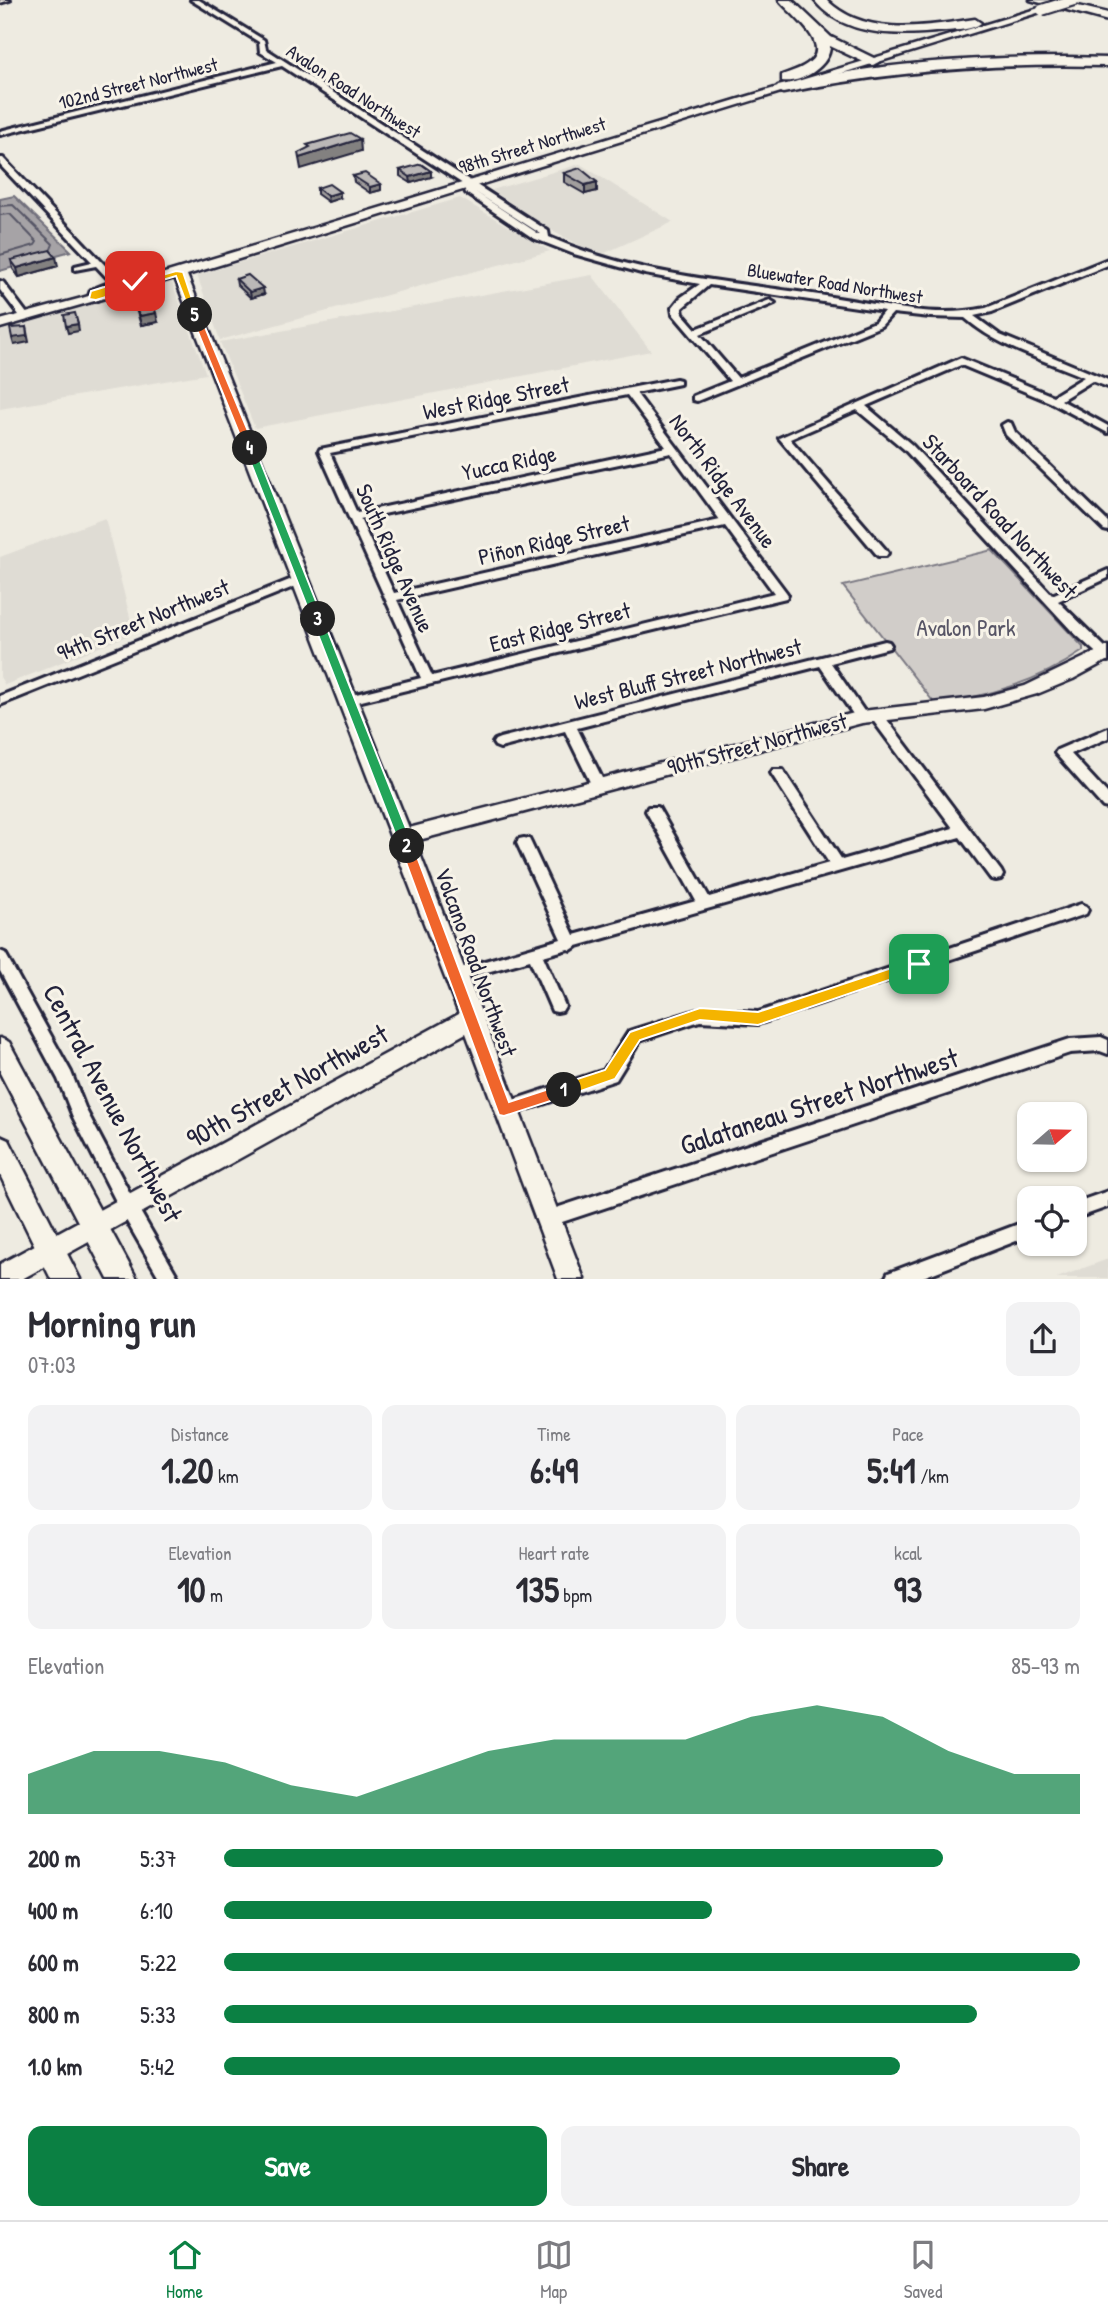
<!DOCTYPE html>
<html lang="en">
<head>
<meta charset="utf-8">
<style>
	body { margin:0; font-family:"Patrick Hand",sans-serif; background:#f2f2f3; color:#2b2b33; height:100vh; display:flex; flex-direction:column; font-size:26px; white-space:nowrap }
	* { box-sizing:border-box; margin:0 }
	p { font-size:23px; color:#7c7c81 }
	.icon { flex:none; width:38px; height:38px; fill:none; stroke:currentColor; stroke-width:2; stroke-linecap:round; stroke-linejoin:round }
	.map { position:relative; height:1279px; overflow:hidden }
	.side { display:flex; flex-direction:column; background:#fff; flex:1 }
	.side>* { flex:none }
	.needle { width:46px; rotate:70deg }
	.tools { position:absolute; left:1017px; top:1102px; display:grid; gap:14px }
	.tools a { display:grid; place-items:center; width:70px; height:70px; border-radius:14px; background:#fff; box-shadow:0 2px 5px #0004; font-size:35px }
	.pin { position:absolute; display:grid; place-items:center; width:60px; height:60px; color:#fff; margin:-30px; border-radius:14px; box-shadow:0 4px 10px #0006 }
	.km { position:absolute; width:35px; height:35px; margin:-18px; border-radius:50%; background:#222; color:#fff; font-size:19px; line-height:35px; text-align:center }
	.round { display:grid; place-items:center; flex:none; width:74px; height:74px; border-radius:14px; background:#f2f2f3 }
	.headline { display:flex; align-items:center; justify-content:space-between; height:119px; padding:0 28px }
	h1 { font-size:38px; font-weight:700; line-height:52px }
	.metrics { display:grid; grid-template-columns:repeat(3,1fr); gap:10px; height:119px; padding:7px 28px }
	.metrics div { display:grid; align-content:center; border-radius:14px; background:#f2f2f3; text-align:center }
	.metrics b { font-size:35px; font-weight:700 }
	.metrics small { font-size:19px; font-weight:400 }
	.metrics p { font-size:19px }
	.chart { height:196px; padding:14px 28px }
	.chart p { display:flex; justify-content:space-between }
	.chart svg { width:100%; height:126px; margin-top:7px; fill:#0b8043; opacity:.7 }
	.action { display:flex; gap:14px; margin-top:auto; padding:14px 28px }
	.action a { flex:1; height:80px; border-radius:14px; background:#0b8043; color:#fff; font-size:28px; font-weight:700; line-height:80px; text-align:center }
	.action a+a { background:#f2f2f3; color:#2b2b33 }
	ul { padding:0 28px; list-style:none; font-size:23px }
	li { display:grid; grid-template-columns:112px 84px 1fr; align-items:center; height:52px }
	li i { height:18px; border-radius:9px; background:#0b8043 }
	.dock { display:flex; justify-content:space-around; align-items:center; height:98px; border-top:2px solid #e1e1e2; background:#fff; font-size:19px; color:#7c7c81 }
	.dock a { display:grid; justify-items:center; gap:4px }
	.dock .selected { color:#0b8043 }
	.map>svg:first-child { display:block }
	.built { fill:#dfdcd4 }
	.green { fill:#d1cdc9; stroke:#7a7882; stroke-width:2 }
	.water { fill:#a6a3a6; stroke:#716f7b; stroke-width:2 }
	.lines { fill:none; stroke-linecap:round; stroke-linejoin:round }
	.shore { stroke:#575666; stroke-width:2 }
	.street-casing { stroke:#22223b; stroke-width:6 }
	.secondary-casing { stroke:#22223b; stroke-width:5 }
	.primary-casing { stroke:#22223b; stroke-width:5 }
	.highway-casing { stroke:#22223b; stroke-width:5 }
	.street { fill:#f7f3e8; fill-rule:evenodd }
	.secondary { fill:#f7f3e8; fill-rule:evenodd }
	.primary { fill:#f7f3e8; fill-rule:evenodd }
	.highway { fill:#f7f3e8; fill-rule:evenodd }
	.secondary-bridge-casing { stroke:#22223b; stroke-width:14; stroke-linecap:butt }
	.secondary-bridge { stroke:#f7f3e8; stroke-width:10 }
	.wall { fill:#a19e9d; stroke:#22223b; stroke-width:2 }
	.shaded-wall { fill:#838180; stroke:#22223b; stroke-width:2 }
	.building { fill:#bbb8b7; stroke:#22223b; stroke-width:2 }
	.split-1 { fill:#f5b400; stroke:#fff; stroke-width:2 }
	.split-2 { fill:#f0652b; stroke:#fff; stroke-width:2 }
	.split-3 { fill:#22a559; stroke:#fff; stroke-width:2 }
	.split-4 { fill:#22a559; stroke:#fff; stroke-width:2 }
	.split-5 { fill:#f0652b; stroke:#fff; stroke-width:2 }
	.split-6 { fill:#f5b400; stroke:#fff; stroke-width:2 }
	.labels { text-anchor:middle; stroke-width:6; stroke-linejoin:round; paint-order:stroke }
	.far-street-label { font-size:19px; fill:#22223b; stroke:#f7f3e8 }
	.street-label { font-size:23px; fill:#22223b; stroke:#f7f3e8 }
	.park-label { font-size:23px; fill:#575566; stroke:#f7f3e8 }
	.near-street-label { font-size:28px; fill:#22223b; stroke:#f7f3e8 }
</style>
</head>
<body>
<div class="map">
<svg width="1108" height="1279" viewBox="0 0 1108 1279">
	<rect width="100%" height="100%" fill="#eeebe1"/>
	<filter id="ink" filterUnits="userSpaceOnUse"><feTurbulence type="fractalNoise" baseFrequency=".0143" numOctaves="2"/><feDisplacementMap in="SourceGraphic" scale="14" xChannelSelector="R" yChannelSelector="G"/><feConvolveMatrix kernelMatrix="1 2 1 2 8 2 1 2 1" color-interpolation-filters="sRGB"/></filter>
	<g filter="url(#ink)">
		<path class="built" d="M580,164l93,58 -68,31 -18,-4 -31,-16 -64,-43z
			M460,198l90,53 -330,89 -23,-65z
			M592,275l59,76 -396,77 -35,-86z
			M164,282h8l34,92 -206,35v-78z
			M105,518l29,115 -129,52 -5,-8v-120z
			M1108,1259v19h-51z"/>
		<path class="green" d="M992,550l91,97v4c-45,31 -95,45 -148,53l-92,-118z"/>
		<path class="water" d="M14,196l57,55 -71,20v-72z"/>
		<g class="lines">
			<path class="shore" d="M0,206l13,-1 40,39 -2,5
				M0,215l10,-1 27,28 -2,3 -35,10"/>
			<defs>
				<path id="street" d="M0,0h10l-10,3z
					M191,0h8l65,40 2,9 282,182 1,6c79,35 157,42 241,54 41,5 81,13 122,19 26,3 49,3 74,-2l122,-49v6l-116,47 -18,4 26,19 108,45v7l-16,-6 -31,19 47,26v7l-58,-31 -89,-37 -95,41 46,39 140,150 56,-25v8l-50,23 50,49v11l-4,-1 -33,-30 -167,-181 -47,-39 -67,29 96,111 2,3 -2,3h-8l-99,-118 182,-80 92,38 31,-19c-40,-17 -86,-30 -119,-59l-35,-1 -37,-4 -12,13 -184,75 -4,-1v-4l37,-15 -57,-67 -1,-6 8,-10 20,-14 -55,-10 -71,-20 -41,-16 -67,-45 -3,-9 -181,-118 -282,69v-4l277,-69 -17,-10 -1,-10zM474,191l67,43h-2zM709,285l175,26 -9,11 -137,56 -38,-44 75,-31 -5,-3 -3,1 -71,28 -13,-15 -1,-6z
					M0,158h3l117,123v4l-22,9 -2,7h-6l-2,-2 3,-9 20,-8 -15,-16 -21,4v-4l17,-4 -92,-97z
					M0,281l3,1 25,33v4h-6l-22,-29z
					M676,379l4,1v4l-44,9 150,199 2,3 -2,3 -437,106 -5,-1 -1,-3 1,-3 77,-19 -102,-227 1,-2zM627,395l39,52 -309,66 -27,-60zM671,453l49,67 -326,73 -34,-74zM725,526l49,67 -342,83 -35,-76z
					M1007,422l4,1 4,9 93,90v9l-4,-1 -98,-95 -4,-10z
					M302,575l4,1 2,3 -2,3 -306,123v-9z
					M885,641l4,1 2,3 -2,3 -58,15 37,54 -6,4 -5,-1 -37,-54 -243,62 29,58 -2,3h-10l-2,-3 -27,-55 -65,17 -5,-2 -2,-3 2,-3 5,-2z
					M877,712l5,1 119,158 2,4 -2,4 -5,1 -5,-1 -31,-42 -383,109 -6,4 -3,-1 -25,7 22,50 -3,5 -5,1 -5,-1 -22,-51 -75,21 -5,-2 -3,-4 3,-4 111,-32 -44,-96 2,-4 5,-1 5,1 2,4 43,92 122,-34 -50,-90 2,-4h10l51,90 120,-34 -58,-90 2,-3h10l59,90 111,-32 -81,-109 -1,-3z
					M1108,728v10l-37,16 37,40v14l-5,-1 -48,-54 2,-3z
					M1081,904l5,2 2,4 -2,4 -328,110 -58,-3 -60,20 -24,39 -112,37 -6,-2 -2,-5 2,-5 106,-35 25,-39 6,-2 65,-20 58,3z
					M0,951l5,2 66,119 15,38 48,91 45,78h-19l-38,-66 -49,-96 -15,-38 -58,-108z
					M1101,1037l7,3v14l-8,-3 -30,2 -523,174 -6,-2 -3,-6 3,-6 6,-2 523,-172z
					M1108,1191v16l-34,12v-16z
					M1029,1220v16l-111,43h-33l3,-6z"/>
				<path id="secondary" d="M1039,8l8,2 -860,265 222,553 453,-117 122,-14 41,-11 83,-40v14l-35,19 -36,15 -53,15 -122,14 -447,118 169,438h-26l-92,-246 -444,246h-22v-15l459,-250 -284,-736 -175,50v-8l82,-22z"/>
				<path id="primary" d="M0,1038l9,4 128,237h-29l-108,-206z
					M0,1136l9,4 71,139h-29l-51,-104z"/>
				<path id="highway" d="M779,0h13l39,37 49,24 -7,4 -5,-1 -38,-18c0,20 -29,38 -48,35v-6c8,-3 18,-6 25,-11 28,-18 -16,-49 -28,-64z
					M814,0h13c38,38 100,26 148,19l6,4c-8,7 -24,7 -36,8 -44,5 -101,7 -131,-31z
					M1030,0h22l56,13v8z
					M1067,57l41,1v8c-110,-3 -217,5 -325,27l-7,-4 2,-3c94,-23 192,-29 289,-29z"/>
			</defs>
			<use href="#street" class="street-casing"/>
			<use href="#secondary" class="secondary-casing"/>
			<use href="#primary" class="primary-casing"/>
			<use href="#highway" class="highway-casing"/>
			<use href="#street" class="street"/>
			<use href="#secondary" class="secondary"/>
			<use href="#primary" class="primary"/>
			<use href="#highway" class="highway"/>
			<defs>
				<path id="secondary-bridge" d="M1042,10l32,-10"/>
			</defs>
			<use href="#secondary-bridge" class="secondary-bridge-casing"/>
			<use href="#secondary-bridge" class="secondary-bridge"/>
		</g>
		<path class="wall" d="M400,170l31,7 -20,6 -11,-7z
			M564,173l33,9v9l-12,3 -21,-12z
			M353,176l28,8v6l-11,3 -16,-11z
			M317,188l23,10 -12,4 -11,-8z
			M11,260l47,6 -39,11 -6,-8z
			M236,279l28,15 -13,4 -14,-13z
			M131,293l27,29 -17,3z"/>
		<path class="shaded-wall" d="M360,139l1,12 -60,18 -2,-11z
			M431,171v6l-20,6 -1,-6z
			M597,182v9l-12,3v-9z
			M381,184v6l-11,3v-6z
			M340,192v6l-12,4 -1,-6z
			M56,257l2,9 -39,11 -2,-9z
			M263,288l1,6 -13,4 -1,-6z
			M156,313l2,9 -17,3 -2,-9z
			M78,324l1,7 -11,2 -2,-7z
			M26,327l3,15 -15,3 -2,-7z"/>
		<path class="building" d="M350,133l10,6 -61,19 -1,-5 12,-6 -3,-2z
			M421,164l10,7 -21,6 -10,-7z
			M580,168l17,14 -12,3 -21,-12z
			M365,173l16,11 -11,3 -17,-11z
			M329,184l11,8 -13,4 -10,-8z
			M50,250l6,7 -39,11 -6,-8z
			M248,275l15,13 -13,4 -14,-13z
			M148,290l8,23 -17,3 -8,-23z
			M75,313l3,11 -12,2 -2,-11z
			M26,327l1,9 -15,2 -2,-10z"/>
	</g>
	<path class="split-1" d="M919,959l7,5 -2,4 -166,57 -58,-5 -60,20 -25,39 -51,18 -7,-7 2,-5 46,-15 25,-38 70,-24 58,4z"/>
	<path class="split-2" d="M407,842l6,4 96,256 55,-18 5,1 3,5 -3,5 -65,21 -5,-1 -99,-269z"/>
	<path class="split-3" d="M318,616l5,3 90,227 -2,4h-9l-2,-4 -88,-227z"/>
	<path class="split-4" d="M250,445l5,3 68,171 -1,3 -10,-3 -67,-171z"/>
	<path class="split-5" d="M195,312l5,3 55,133 -2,2 -8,-2 -54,-133z"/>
	<path class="split-6" d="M176,271l7,1 15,45 -7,-2 -15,-39 -80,24 -7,-1 2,-8 44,-13 3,4z"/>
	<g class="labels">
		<g class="far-street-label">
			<text transform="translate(138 83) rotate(-14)" y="7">102nd Street Northwest</text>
			<text transform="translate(354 91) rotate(33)" y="7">Avalon Road Northwest</text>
			<text transform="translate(532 145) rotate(-17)" y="7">98th Street Northwest</text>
			<text transform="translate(835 283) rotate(9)" y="7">Bluewater Road Northwest</text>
		</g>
		<g class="street-label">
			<text transform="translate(496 398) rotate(-11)" y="8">West Ridge Street</text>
			<text transform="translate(509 463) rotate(-12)" y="8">Yucca Ridge</text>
			<text transform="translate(723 481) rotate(53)" y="8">North Ridge Avenue</text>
			<text transform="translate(1000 516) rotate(47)" y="8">Starboard Road Northwest</text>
			<text transform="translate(554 540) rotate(-13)" y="8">Piñon Ridge Street</text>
			<text transform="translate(395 558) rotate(66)" y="8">South Ridge Avenue</text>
			<text transform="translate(143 620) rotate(-22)" y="8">94th Street Northwest</text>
			<text transform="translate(560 627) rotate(-14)" y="8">East Ridge Street</text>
			<text transform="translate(688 674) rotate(-14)" y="8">West Bluff Street Northwest</text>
			<text transform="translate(757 744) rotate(-15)" y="8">90th Street Northwest</text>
			<text transform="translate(476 962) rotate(70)" y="8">Volcano Road Northwest</text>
		</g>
		<g class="park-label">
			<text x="966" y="636">Avalon Park</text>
		</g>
		<g class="near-street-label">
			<text transform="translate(287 1086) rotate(-29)" y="10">90th Street Northwest</text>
			<text transform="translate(819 1101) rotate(-18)" y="10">Galataneau Street Northwest</text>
			<text transform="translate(113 1103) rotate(62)" y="10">Central Avenue Northwest</text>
		</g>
	</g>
</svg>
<div class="tools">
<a><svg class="needle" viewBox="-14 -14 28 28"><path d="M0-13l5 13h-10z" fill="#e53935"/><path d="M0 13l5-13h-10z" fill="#7c7c81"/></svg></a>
<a><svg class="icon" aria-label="locate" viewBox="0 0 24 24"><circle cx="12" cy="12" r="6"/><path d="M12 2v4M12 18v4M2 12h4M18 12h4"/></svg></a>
</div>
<div class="pin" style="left:919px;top:964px;background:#1e9e55"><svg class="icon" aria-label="arrive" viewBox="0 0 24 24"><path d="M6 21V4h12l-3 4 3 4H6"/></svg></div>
<div class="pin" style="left:135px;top:281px;background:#d93025"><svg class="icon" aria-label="check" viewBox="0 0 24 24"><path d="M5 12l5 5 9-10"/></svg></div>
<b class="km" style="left:564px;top:1090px">1</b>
<b class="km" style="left:407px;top:846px">2</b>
<b class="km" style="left:318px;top:619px">3</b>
<b class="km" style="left:250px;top:448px">4</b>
<b class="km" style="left:195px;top:315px">5</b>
</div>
<section class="side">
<div class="headline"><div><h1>Morning run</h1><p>07:03</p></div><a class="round"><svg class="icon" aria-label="share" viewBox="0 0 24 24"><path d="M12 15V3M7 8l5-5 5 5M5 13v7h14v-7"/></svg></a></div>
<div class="metrics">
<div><p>Distance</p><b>1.20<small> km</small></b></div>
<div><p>Time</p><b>6:49</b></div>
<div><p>Pace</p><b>5:41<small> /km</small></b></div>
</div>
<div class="metrics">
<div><p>Elevation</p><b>10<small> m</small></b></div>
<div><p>Heart rate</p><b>135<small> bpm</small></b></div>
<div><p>kcal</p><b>93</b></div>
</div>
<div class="chart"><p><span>Elevation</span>85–93 m</p>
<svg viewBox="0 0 160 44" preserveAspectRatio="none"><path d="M0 44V30L10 22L20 22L30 26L40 34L50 38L60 30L70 22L80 18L90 18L100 18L110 10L120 6L130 10L140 22L150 30L160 30V44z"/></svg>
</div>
<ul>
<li><b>200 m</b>5:37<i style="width:84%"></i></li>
<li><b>400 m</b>6:10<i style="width:57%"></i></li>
<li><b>600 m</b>5:22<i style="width:100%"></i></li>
<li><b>800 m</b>5:33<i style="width:88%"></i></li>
<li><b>1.0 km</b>5:42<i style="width:79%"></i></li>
</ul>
<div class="action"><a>Save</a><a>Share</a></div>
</section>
<nav class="dock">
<a class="selected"><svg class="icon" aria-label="home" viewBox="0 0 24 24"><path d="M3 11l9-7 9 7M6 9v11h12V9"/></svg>Home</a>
<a><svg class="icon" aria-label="map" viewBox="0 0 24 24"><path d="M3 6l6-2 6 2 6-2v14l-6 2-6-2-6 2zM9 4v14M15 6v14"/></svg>Map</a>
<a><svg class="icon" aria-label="saved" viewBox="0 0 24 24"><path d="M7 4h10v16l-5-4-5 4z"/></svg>Saved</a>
</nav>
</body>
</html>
